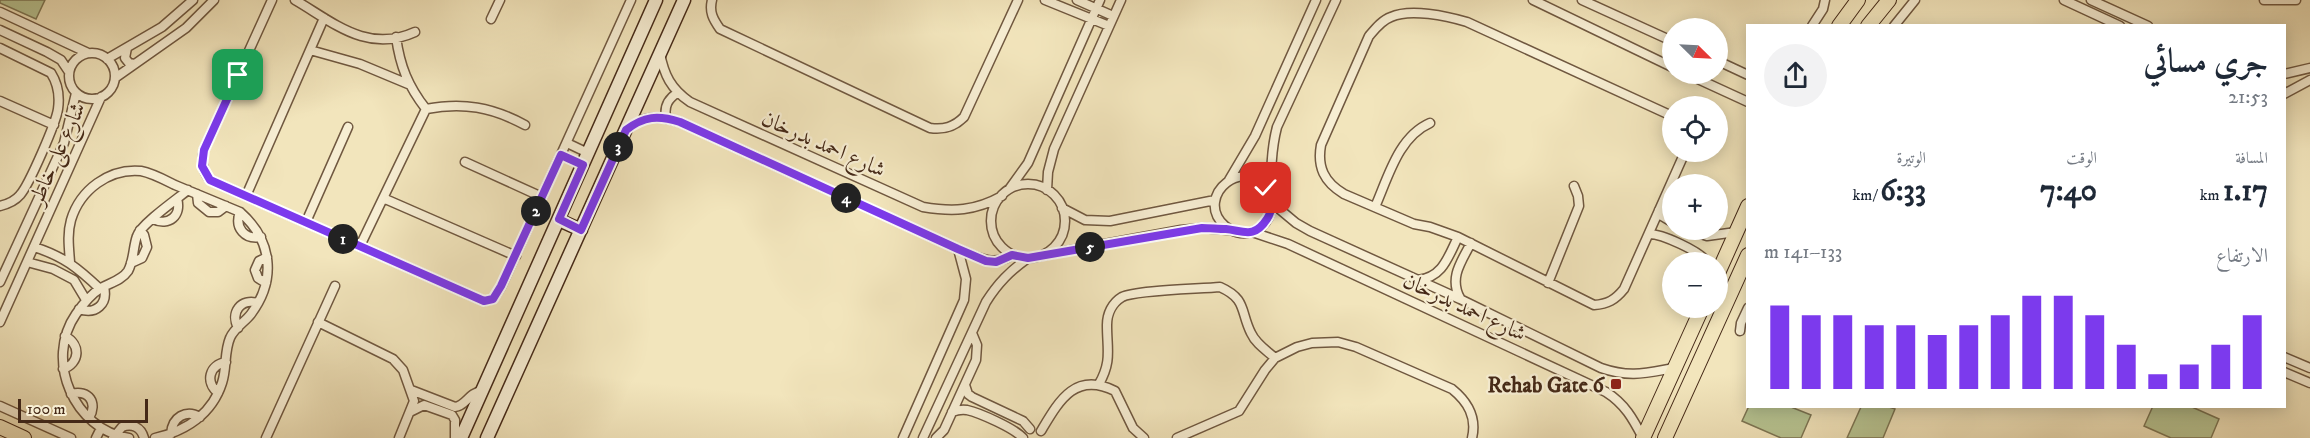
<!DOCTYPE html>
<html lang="ar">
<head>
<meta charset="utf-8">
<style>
	body { margin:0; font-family:"IM FELL DW Pica",Amiri,serif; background:#f2f2f3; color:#1f2937; direction:rtl; height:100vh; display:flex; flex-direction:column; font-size:22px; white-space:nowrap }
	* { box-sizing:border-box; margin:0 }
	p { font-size:20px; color:#747a83 }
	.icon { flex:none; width:33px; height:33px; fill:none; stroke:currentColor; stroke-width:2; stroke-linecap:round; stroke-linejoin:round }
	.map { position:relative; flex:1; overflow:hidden; direction:ltr }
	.side { position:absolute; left:1746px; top:24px; width:540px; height:384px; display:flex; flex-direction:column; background:#fff; border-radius:0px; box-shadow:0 3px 15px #0003; direction:rtl }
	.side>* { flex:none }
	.needle { width:39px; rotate:114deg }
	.controls { position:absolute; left:1662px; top:18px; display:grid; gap:12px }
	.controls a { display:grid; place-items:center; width:66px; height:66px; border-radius:50%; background:#fff; box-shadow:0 3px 15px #0003; font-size:30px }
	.scale { position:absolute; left:18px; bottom:15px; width:130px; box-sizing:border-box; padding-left:6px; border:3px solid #452917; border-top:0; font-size:16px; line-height:21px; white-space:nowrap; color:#452917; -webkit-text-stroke:4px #f7eed3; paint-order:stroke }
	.pin { position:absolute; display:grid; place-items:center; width:51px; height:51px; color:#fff; margin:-26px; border-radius:12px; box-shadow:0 3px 9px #0006 }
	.km { position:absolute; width:30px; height:30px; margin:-15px; border-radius:50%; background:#222; color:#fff; font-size:16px; line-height:30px; text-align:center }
	.round { display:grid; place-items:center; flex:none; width:63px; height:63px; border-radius:32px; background:#f2f2f3 }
	.summary { display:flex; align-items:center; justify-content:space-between; height:102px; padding:0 18px }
	h1 { font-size:33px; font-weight:800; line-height:45px }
	.figures { display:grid; grid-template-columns:repeat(3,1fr); gap:9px; height:102px; padding:6px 18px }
	.figures div { display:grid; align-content:center }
	.figures b { font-size:30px; font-weight:800 }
	.figures small { font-size:16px; font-weight:400 }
	.figures p { font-size:16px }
	.chart { height:168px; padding:12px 18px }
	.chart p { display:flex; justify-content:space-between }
	.chart svg { width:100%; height:108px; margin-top:6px; stroke:#7c3aed; stroke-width:6 }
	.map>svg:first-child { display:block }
	.green { fill:#b8c593; stroke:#7e7755; stroke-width:1.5 }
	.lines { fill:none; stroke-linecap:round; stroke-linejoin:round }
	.minor-casing { stroke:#705840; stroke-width:11 }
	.secondary-casing { stroke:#452917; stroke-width:15 }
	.primary-casing { stroke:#452917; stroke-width:16 }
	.minor { stroke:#f7eed3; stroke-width:8 }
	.secondary { stroke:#f7eed3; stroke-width:12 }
	.primary { stroke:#f2e5bc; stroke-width:14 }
	.route-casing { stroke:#fff; stroke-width:12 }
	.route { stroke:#7c3aed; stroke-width:8 }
	.poi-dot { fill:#8f2418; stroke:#f7eed3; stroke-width:2 }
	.labels { text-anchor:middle; stroke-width:4.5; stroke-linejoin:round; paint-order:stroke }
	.street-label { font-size:22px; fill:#452917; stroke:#f7eed3 }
	.poi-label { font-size:22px; font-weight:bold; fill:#452917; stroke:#f7eed3; text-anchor:end }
</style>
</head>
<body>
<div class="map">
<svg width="2310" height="438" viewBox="0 0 2310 438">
	<rect width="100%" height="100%" fill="#f2e5bc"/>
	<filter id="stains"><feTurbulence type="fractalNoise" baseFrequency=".00333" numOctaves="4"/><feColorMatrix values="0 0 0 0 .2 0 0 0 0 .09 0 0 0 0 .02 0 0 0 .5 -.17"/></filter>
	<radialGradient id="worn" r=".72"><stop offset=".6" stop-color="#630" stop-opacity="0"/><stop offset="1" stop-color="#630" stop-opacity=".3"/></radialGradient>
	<path class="green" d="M0,0h45l-9,19 -36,-16z
		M1749,406l42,1 20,8 -10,23h-20l-39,-17z
		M2153,406l39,1 27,12 -8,19h-40l-27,-12z
		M1861,407h28l6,2 -12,29h-36z"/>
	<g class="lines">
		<defs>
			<path id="minor" d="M272,0l-68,150c-3,12 -2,20 6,30l274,121 9,-2 8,-12 130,-287
				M295,0c38,22 72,54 120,32
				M712,0c-3,12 1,19 8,29l210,99c14,2 24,-1 34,-11l54,-117
				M1045,0l64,26
				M1077,0l36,16
				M1533,0l139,67
				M1582,0l90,41
				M2064,0l56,26
				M2091,0l57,26
				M2264,0h32
				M0,12l88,41
				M491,19l9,-19
				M1812,26l11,-17 2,-9
				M1894,26l21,-26
				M0,30l47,22 14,8 8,12
				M396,37c4,29 12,49 30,72
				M0,48l51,25c7,11 9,22 7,36 -2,14 -29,76 -38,86 -5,6 -12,9 -20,11
				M127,48l-2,10 4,5 5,1
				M310,50l50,14 48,20
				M660,53c4,22 11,36 30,49l233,105c30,5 52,4 79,-11
				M69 76a23 23 0 1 1 46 0a23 23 0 1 1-46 0Z
				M107,59l55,-32 31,-27
				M1718,61l30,14
				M1687,74l61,28
				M2284,74l26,-6
				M115,78l71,-50 28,-28
				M2284,94l26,-14
				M0,101l54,24
				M426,109c37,-7 66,-2 99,16
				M1672,116l-205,-94c-20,-6 -57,-14 -76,-5 -9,3 -16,12 -22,19l-48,109c-4,22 3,37 23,49l70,30 16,3 28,10 136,68c14,-1 21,-5 30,-16l61,-137
				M666,117c-2,-11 2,-18 11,-24
				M629,127c16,-12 31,-11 51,-5l278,127c19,8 35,18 54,6
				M567,143l21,10
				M561,155l22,10
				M465,162l77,35
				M1229,180l26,-44 61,-136
				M991 221a37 37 0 1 1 74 0a37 37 0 1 1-74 0Z
				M1010,188l18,-25 72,-163
				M1047,190l1,-18 6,-23 67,-149
				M197,194l1,9 11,9h9l8,-6
				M246,196l78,-178
				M1271,197c-24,-48 -79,0 -46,29 7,6 17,9 26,6 8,-2 17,-10 19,-18 2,-6 1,-12 1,-18 0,-23 0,-46 6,-69l59,-127
				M383,198l133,58
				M1272,203l24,20 14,8 150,68 141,69c29,10 45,5 73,0
				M1375,207c13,-29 23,-70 55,-84
				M1062,208l23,12 25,1 105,-21
				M1659,210l3,6 10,6
				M240,212c-6,16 5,28 21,25
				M153,219c16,8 29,-4 24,-20
				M306,222l42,-95
				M1689,230l18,6 29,-4
				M1252,232l36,12 318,148c19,12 27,27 37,46
				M1649,234c13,0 51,17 58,28
				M360,246l66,-137
				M34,247c29,9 44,21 66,42
				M1045,255l136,-25 21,-2 27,2
				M27,262l26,7 21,11 12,20
				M70,262c-1,-14 -3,-28 1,-42 9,-30 38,-52 70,-49 11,2 24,9 34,14 22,9 43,18 65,27 32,28 37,67 11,102 -6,8 -17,14 -21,24 -6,14 -3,30 -8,45 -10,31 -36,48 -67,55
				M131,263l11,-5 5,-11 -3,-12 -4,-5
				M1418,280c25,-3 30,-23 40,-43
				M0,282l64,-139 12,-50
				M266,283l-8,-5 -3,-8 4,-9 8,-4
				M1548,283l31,-77 -1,-10 -4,-10
				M1460,298c-11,-20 1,-36 11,-55
				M79,309c17,6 29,-5 25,-22
				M0,322l101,-225
				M318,322l75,37 10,11 11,31 -15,37
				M238,328c-8,-16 3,-30 20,-25
				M1740,331l1,-8 7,-15
				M2284,357l26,11
				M63,369c17,-6 18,-24 2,-33
				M2284,372l26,11
				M1099,384c13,-23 8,-34 8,-59 0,-11 5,-22 15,-28 14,-7 78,-8 98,-10 27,12 20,24 31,46 5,11 15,17 24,25
				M965,385l3,9 4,3 51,24 7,8
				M411,390l44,17c11,-1 13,-14 27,-16
				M218,393c-13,-11 -9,-28 8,-31
				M71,394c18,-5 27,9 18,24
				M0,406l71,32
				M412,411l12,-6 28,10 3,5v18
				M952,412c5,-2 9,-3 15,-2 13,3 47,18 56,28
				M1041,431c18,-30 34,-60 74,-40l18,37 11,10
				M171,434c1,-17 15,-25 29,-17
				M96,438l5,-10
				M113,438l9,-11c10,-4 19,0 22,11
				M129,438c-55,-8 -85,-78 -53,-124 7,-10 15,-20 25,-26 9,-5 21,-8 27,-17 6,-11 5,-24 9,-35 4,-12 40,-37 51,-46
				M266,438l69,-152
				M903,438l61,-138 2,-21 -8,-30
				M923,438l63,-136c12,-19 24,-31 42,-44
				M936,438l8,-8 32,-70 1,-15 -5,-12
				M1177,438l62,-27 26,-41 10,-12 22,-11 15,-4 26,-1 18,5 96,42c16,13 25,28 20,49"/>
			<path id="secondary" d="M559,220l22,10
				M461,438l195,-438
				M487,438l197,-438"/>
			<path id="primary" d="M1839,26l19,-26
				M1868,26l21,-26
				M1718,273l30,-67
				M0,427l24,11
				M1643,438l59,-130
				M1665,438l83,-183"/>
		</defs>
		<use href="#minor" class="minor-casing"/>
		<use href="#secondary" class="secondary-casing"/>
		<use href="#primary" class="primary-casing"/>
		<use href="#minor" class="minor"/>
		<use href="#secondary" class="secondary"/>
		<use href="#primary" class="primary"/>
	</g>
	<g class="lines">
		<defs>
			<path id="route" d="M238,75l-34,75 -2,16 8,14 274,121 9,-2 8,-13 60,-131 22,10 -24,54 22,11 45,-100c18,-14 32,-15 54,-8l278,127 28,12 10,1 16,-7 16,3 174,-30c8,0 16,1 24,1 18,2 28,10 41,-10 7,-10 4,-21 -1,-31"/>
		</defs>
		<use href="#route" class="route-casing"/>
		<use href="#route" class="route"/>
	</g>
	<rect class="poi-dot" x="1610" y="378" width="12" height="12" rx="3"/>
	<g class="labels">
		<g class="street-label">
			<text transform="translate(824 143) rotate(24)" y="8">شارع احمد بدرخان</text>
			<text transform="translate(56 153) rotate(-66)" y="8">شارع على خاطر</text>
			<text transform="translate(1465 306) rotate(25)" y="8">شارع احمد بدرخان</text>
		</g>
		<g class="poi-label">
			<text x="1604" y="392">Rehab Gate 6</text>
		</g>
	</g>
	<rect width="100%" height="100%" filter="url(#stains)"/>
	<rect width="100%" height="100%" fill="url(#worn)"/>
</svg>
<div class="controls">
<a><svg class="needle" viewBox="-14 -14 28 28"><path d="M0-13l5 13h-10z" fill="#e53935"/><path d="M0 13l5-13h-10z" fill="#747a83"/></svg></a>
<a><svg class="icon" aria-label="locate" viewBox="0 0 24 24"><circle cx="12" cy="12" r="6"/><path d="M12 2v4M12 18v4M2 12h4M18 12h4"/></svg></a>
<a>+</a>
<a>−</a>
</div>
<div class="scale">100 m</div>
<div class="pin" style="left:238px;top:75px;background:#1e9e55"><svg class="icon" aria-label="arrive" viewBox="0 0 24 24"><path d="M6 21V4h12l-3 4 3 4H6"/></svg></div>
<div class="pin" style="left:1266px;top:188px;background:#d93025"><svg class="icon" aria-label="check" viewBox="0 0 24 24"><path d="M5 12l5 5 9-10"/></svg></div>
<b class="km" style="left:343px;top:239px">1</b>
<b class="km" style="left:536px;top:211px">2</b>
<b class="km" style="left:618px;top:147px">3</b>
<b class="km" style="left:846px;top:198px">4</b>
<b class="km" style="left:1090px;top:247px">5</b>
<section class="side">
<div class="summary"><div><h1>جري مسائي</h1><p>21:53</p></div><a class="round"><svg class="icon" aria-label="share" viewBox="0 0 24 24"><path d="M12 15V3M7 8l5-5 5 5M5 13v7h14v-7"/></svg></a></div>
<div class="figures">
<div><p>المسافة</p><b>1.17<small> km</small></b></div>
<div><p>الوقت</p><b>7:40</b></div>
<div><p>الوتيرة</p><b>6:33<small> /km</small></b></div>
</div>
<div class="chart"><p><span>الارتفاع</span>133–141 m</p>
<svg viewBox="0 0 160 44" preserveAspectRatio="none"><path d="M5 44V10M15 44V14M25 44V14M35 44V18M45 44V18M55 44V22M65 44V18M75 44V14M85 44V6M95 44V6M105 44V14M115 44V26M125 44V38M135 44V34M145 44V26M155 44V14"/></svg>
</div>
</section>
</div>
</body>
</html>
